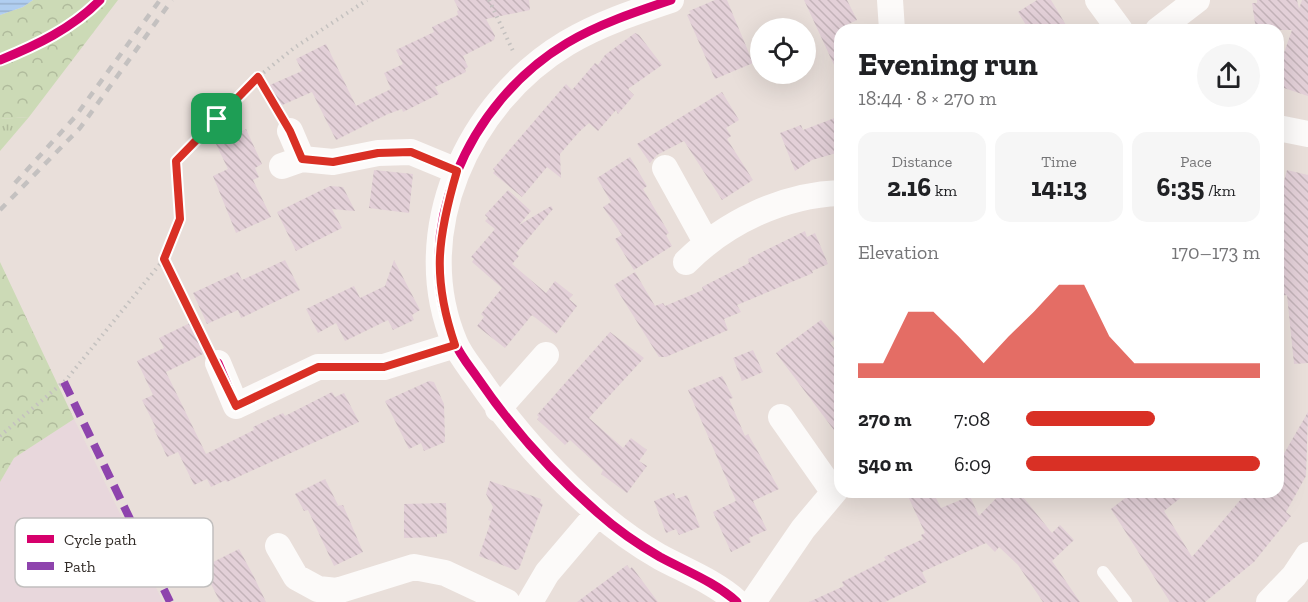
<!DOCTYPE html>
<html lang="en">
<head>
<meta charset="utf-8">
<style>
	body { margin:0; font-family:"Zilla Slab",serif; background:#f6f6f6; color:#202124; height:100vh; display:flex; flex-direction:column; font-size:22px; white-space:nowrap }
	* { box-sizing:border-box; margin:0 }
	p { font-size:20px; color:#757577 }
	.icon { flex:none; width:33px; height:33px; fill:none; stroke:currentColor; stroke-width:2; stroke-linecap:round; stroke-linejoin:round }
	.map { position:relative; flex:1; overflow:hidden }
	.panel { position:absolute; left:834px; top:24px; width:450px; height:474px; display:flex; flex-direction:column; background:#fff; border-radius:18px; box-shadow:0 6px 24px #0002 }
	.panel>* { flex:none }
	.fabs { position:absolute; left:750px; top:18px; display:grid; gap:12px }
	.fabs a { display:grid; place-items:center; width:66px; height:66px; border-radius:50%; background:#fff; box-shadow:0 6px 24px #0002; font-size:30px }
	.pin { position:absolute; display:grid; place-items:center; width:51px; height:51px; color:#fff; margin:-26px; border-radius:12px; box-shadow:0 3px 9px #0006 }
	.round { display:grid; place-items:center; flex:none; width:63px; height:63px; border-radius:32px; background:#f6f6f6 }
	.head { display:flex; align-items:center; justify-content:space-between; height:102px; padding:0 24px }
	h1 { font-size:33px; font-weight:800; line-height:45px }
	.metrics { display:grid; grid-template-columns:repeat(3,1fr); gap:9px; height:102px; padding:6px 24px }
	.metrics div { display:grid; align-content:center; border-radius:15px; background:#f6f6f6; text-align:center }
	.metrics b { font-size:26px; font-weight:800 }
	.metrics small { font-size:16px; font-weight:400 }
	.metrics p { font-size:16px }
	.chart { height:168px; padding:12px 24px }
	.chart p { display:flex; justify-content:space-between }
	.chart svg { width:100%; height:108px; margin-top:6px; fill:#d93025; opacity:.7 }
	ul { padding:0 24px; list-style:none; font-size:20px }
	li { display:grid; grid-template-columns:96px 72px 1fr; align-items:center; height:45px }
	li i { height:15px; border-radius:8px; background:#d93025 }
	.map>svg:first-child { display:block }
	.education { fill:#e8d7dc }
	.grass { fill:url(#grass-tufts) }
	.forest { fill:url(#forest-crowns) }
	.water { fill:url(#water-rules) }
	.building { fill:url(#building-back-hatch) }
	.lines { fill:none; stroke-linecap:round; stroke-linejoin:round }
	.path { stroke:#c4c1bf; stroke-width:4; stroke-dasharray:1.5 4.5; stroke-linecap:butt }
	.service { stroke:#fcfaf9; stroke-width:12 }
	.minor { stroke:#fcfaf9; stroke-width:26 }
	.rail { stroke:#c4c1c0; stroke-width:4.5; stroke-dasharray:8 8; stroke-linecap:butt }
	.quiet { stroke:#8e44ad; stroke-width:8; stroke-dasharray:15 8; stroke-linecap:butt }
	.cycleway-casing { stroke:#fff; stroke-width:13 }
	.cycleway { stroke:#d6006c; stroke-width:9 }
	.route-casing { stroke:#fff; stroke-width:12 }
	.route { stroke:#d93025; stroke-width:8 }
	.key { fill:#fff; stroke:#c1bfbe; stroke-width:1.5 }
	.key-label { font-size:16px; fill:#312b27 }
</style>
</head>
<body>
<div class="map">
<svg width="1308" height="602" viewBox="0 0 1308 602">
	<defs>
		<pattern id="grass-tufts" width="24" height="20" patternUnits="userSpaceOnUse" patternTransform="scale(1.5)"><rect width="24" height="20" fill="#ccdab6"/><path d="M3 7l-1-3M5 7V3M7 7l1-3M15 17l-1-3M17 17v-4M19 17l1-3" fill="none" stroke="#b0bb9c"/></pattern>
		<pattern id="forest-crowns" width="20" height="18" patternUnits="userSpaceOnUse" patternTransform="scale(1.5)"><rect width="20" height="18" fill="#ccdab6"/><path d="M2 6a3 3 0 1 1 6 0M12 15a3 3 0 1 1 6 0" fill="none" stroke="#b0bb9c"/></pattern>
		<pattern id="water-rules" width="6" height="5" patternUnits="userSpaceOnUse" patternTransform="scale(1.5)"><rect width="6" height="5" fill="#b0cef0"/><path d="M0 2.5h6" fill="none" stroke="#98b1ce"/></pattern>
		<pattern id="building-back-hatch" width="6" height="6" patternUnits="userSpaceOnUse" patternTransform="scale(1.5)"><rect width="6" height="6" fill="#e3d0d8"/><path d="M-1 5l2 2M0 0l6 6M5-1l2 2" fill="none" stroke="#c3b3b9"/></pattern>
	</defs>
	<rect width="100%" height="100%" fill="#e9dfda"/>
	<path class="education" d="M74,419l89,183h-163v-120l14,-24z"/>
	<path class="grass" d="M29,117l-29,34v-32z"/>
	<path class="forest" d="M33,0h85l-89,117 -29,2v-104l23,-8z
		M0,262l74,157 -60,39 -14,24z"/>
	<path class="water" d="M0,0h33l-10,7 -23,8z"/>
	<path class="building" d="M454,0h75l1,10 -44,9 9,17 -1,4 -31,16 5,11 -3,2 1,3 -31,15 4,7 -36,18 -1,-3 -14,5 -52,26 -24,-48 -32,14 -10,-21 32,-14 -6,-12 30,-15 30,62 35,-17 -7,-16 19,-9 -7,-14 38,-18 -2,-5 26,-12 -1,-4 2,-1z
		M715,0h12l26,63 -38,16 -28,-64 4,-2 -2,-2z
		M804,0h43l10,20 -17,8v50z
		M1037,0h14l18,30h-40l-11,-18z
		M1257,0h40l2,9 3,-9h6v96l-30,-10v-16l14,-40h-36l-4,-27h5z
		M635,33l4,2 23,30 -34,24 6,6 -16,19 -2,-4 -18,21 -9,-8 -9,8 -20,23 1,24 -14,-11 -25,30 -29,-24 2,-2 -2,-2 73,-85 6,6 23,-27 3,2 7,-10z
		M722,92l17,28 -13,8 5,8 -4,3 26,41 -31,20 -38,-59 -27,14 -7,8 -13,-19z
		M840,116v36l-28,8 -17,11 -15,-38 21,-8 2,5z
		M246,129l16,35 -7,4 4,9 -6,3 18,37 -35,16 -23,-57 15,-7 -12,-25z
		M630,157l17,29 -4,3 26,44 -3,2 6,11 -38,24 -19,-31 7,-4 -19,-28 8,-5 -14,-24z
		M374,170l39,4 -4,39 -40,-5z
		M1287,170l21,5v188l-14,1 -7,-69 -9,1v-92z
		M330,186l13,1 12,24 -23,-2 10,19 -46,23 -19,-39z
		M508,190l23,21 -12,14 32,-19 2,3 -37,44 3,3 -7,8 34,29 9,-12 18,14 -4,4 8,7 -21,28 -24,-19 -27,33 -28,-22 7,-9 -3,-3 21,-26 -30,-26 2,-3 -3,-2 24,-28 -10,-8 3,-3 -3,-3z
		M805,231l2,6 8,-4 13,31 -16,7 1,2 -76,32 4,7 -17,7 4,11 -62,27h-7l-45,-72 21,-13 20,34 8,-3 2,3 38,-16 -1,-3 47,-24 -1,-4z
		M285,260l15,30 -59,28 -3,-8 -31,14 -14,-31 45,-21 4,8z
		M394,260l26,50 -8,5 2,5 -21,10 -5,-10 -43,21 -9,-18 -18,10 -12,-24 48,-23 6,12 25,-12z
		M821,320l15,19 -6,4 10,13v82l-64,-85z
		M192,322l15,30 -41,20 40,82 48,-24 -1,-3 30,-14 2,3 47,-24 3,5 9,-4 15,29 -132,60 -1,-2 -15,7 -4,-8 -13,6 -16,-33 -11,5 -13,-28 2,-1 -14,-28 11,-5 -16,-34 27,-13 -5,-10z
		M610,332l34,26 -55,60 34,30 8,-10 16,12 -8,11 8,5 -20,27 -26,-19 2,-4 -33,-30 -5,5 -28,-26 2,-2 -2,-2z
		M753,350l10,22 -21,9 -9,-23z
		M722,376l11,22 -4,1 16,37 3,-2 31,55 -26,12 14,29 -18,8 2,4 -20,10 -18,-40 23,-11 -48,-111z
		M429,381l5,1 10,22 1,38 -21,9 -3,-8 -12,6 -24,-48z
		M1308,412l-2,64 -20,36 5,4 -37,46 -49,40h-35l-59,-93 22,-17h55l-24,19 28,46 55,-65h31v-28z
		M325,479l13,26 -2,1 7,-1 20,47 -29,14 -26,-56 -4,1 -9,-17z
		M490,481l51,18 -1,4 3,1 -24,65 -4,1 -36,-14 12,-35 -3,-1 5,-13 -7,-13z
		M906,492h27l8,16 29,-12 9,20 23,-24h17l33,41 8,-8 14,15 -22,21 28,41h-37l-25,-37 -19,-18 -4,5 -9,-9 -64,29 5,10 -42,20h-76l35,-16 -2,-4 44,-22 -2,-3 39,-18 -2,-4 4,-2z
		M674,493l2,6 11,-4 13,32 -21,8 -3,-6 -10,4 -12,-32z
		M446,503l1,30 -10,1v3l-33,1v-34z
		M239,549l15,28 12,25h-46l-15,-30 9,-4 -3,-5z
		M627,565l3,4 2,-2 26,35h-81z"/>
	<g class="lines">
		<path class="path" d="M489,0l24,51
			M258,77l19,32
			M164,259l42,82
			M0,436l66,-56 98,-121 16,-40 -4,-58 82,-84 36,-29 73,-48"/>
		<path class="service" d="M1103,572l23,30"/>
		<path class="minor" d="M671,0c-36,12 -72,24 -104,43 -99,59 -159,190 -112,300 5,12 15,24 22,34 34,50 74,95 120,135 18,16 42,33 63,45 26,14 55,25 77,45
			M890,0l2,30
			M1098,0l22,30
			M1158,30l39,-30
			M1278,128l30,6
			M302,159l31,3 45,-9 33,-1 46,19
			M282,166l20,-7 -12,-28
			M665,168l41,74
			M686,262c40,-40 97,-67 154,-69
			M218,363l18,43 82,-39h66l71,-22
			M498,409l48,-54
			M781,417l52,74
			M278,546l18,31 22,12 19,2 77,-24 31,6 62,29
			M530,602l17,-29 51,-60
			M753,602l50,-73 37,-44
			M1269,602l25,-26 14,-21"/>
		<path class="rail" d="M15,183l60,-66 85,-117
			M0,210l80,-82 92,-128"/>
		<path class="quiet" d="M64,382l106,220"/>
		<defs>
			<path id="cycleway" d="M671,0c-36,12 -72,24 -104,43 -99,59 -159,190 -112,300 5,12 15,24 22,34 34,50 74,95 120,135 18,16 42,33 63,45 26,14 55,25 77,45
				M0,60c35,-14 73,-32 100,-60
				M218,363l18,43 82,-39h66l71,-22"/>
		</defs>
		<use href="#cycleway" class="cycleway-casing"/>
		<use href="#cycleway" class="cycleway"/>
	</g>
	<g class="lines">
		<defs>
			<path id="route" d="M258,77l32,54 12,28 31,3 45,-9 33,-1 46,19c-20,68 -25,107 -2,174l-71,22h-66l-82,39 -72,-147 16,-40 -4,-58z"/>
		</defs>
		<use href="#route" class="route-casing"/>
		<use href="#route" class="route"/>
	</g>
	<rect x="15" y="518" width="198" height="69" rx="9" class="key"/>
	<rect x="27" y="535" width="27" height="8" fill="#d6006c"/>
	<rect x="27" y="562" width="27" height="8" fill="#8e44ad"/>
	<g class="key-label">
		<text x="64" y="545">Cycle path</text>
		<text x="64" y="572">Path</text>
	</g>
</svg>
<div class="fabs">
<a><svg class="icon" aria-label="locate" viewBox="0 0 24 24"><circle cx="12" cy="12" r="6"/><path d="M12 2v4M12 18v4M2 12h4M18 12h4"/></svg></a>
</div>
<div class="pin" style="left:217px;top:119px;background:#1e9e55"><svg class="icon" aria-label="arrive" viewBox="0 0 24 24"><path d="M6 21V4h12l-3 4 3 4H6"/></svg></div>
<section class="panel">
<div class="head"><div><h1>Evening run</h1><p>18:44 · 8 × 270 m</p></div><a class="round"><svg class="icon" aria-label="share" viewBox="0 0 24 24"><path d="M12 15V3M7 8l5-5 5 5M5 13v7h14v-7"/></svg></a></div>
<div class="metrics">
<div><p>Distance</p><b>2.16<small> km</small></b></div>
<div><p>Time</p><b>14:13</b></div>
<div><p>Pace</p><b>6:35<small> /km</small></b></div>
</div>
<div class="chart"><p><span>Elevation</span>170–173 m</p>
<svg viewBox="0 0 160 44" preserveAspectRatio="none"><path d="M0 44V38L10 38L20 17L30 17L40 27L50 38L60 27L70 17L80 6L90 6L100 27L110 38L120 38L130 38L140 38L150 38L160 38V44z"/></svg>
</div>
<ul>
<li><b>270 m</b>7:08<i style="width:55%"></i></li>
<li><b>540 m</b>6:09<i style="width:100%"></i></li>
</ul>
</section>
</div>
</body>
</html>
